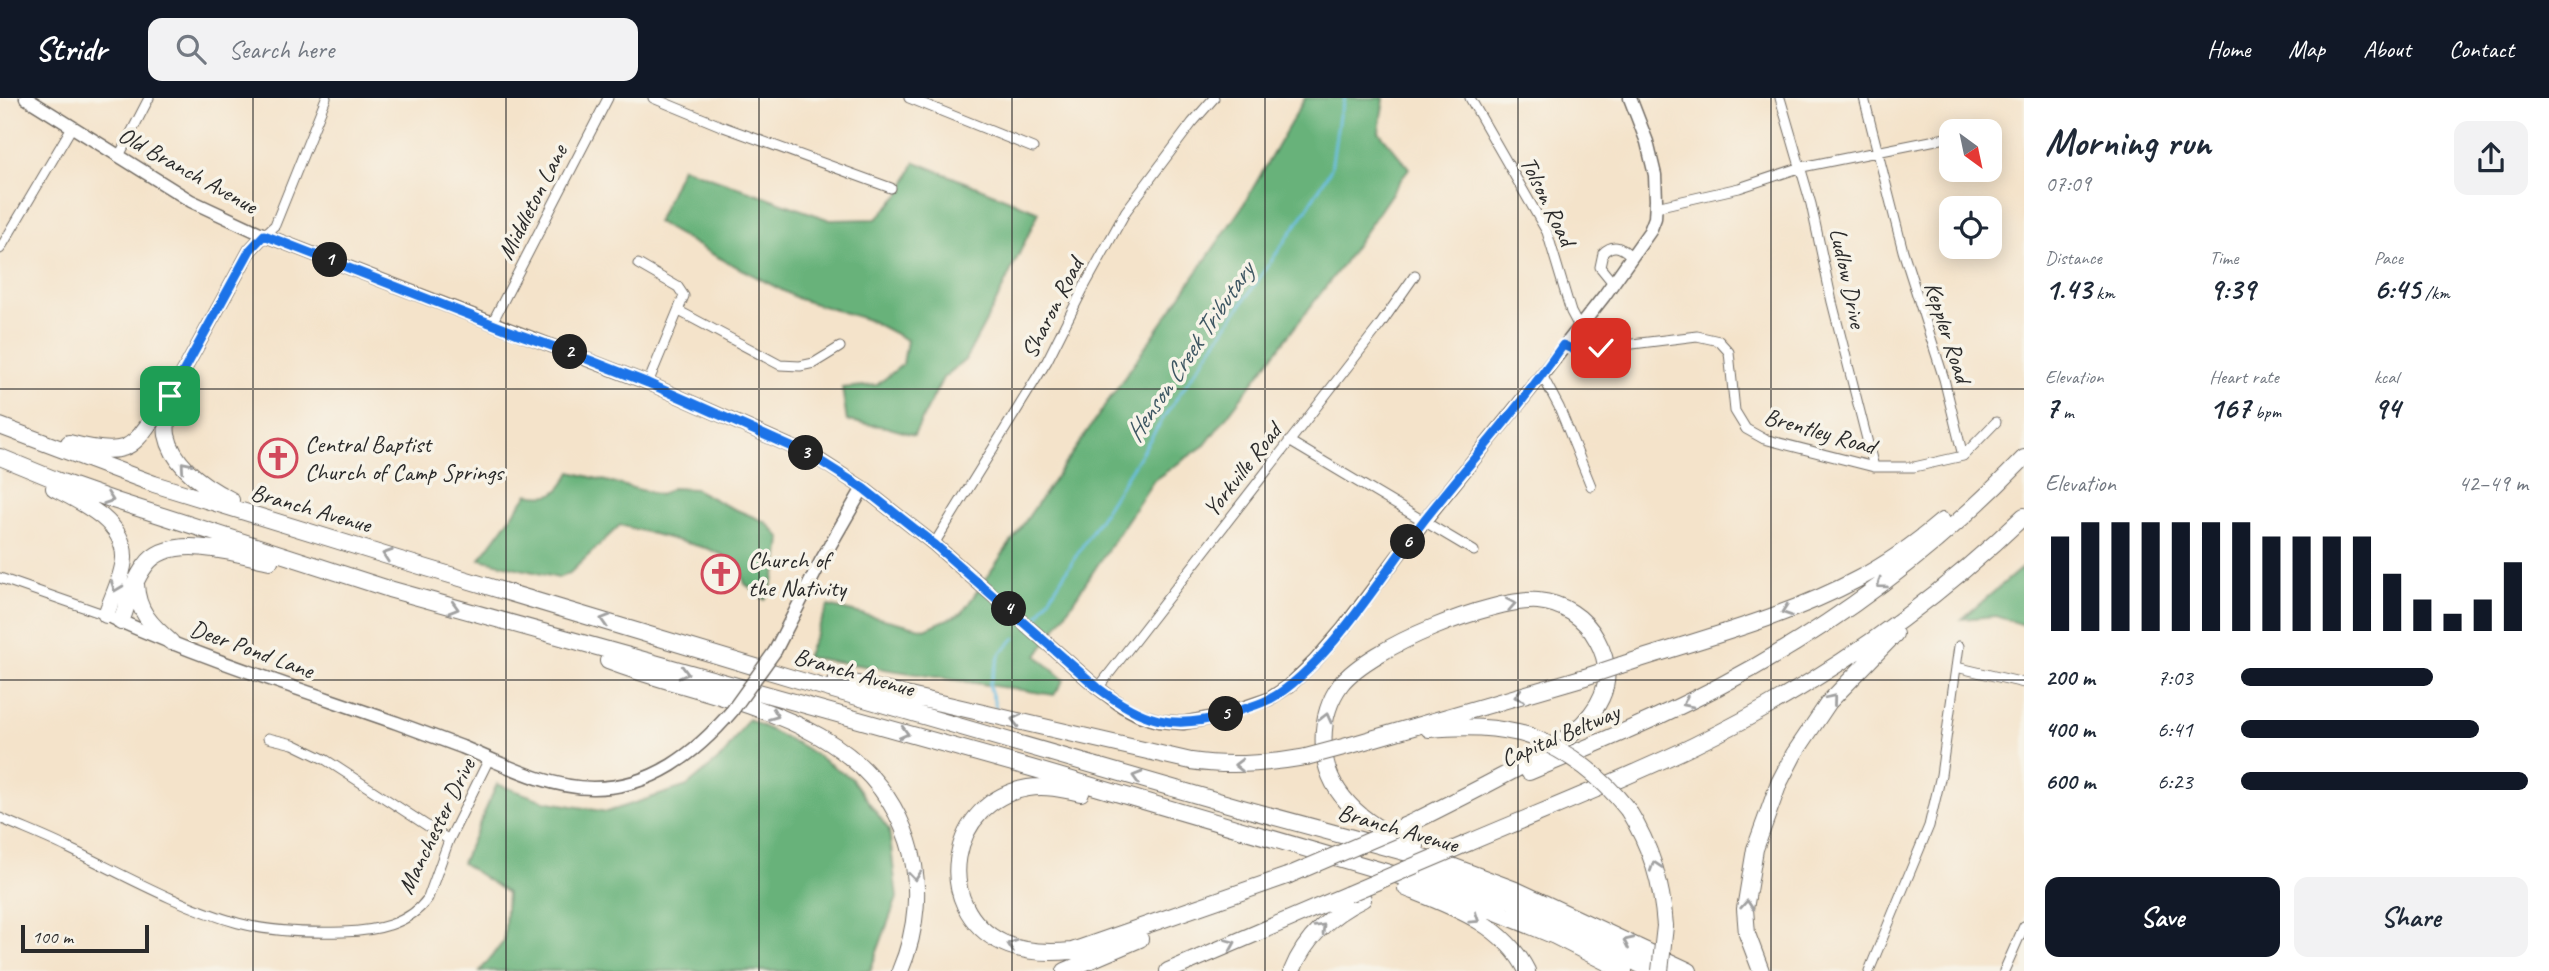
<!DOCTYPE html>
<html lang="en">
<head>
<meta charset="utf-8">
<style>
	body { margin:0; font-family:Caveat,sans-serif; background:#f2f2f3; color:#1f2937; height:100vh; display:flex; flex-direction:column; font-size:26px; white-space:nowrap }
	* { box-sizing:border-box; margin:0 }
	p { font-size:23px; color:#747a83 }
	.icon { flex:none; width:38px; height:38px; fill:none; stroke:currentColor; stroke-width:2; stroke-linecap:round; stroke-linejoin:round }
	.map { position:relative; flex:1; overflow:hidden }
	.panel { display:flex; flex-direction:column; background:#fff; width:525px }
	.panel>* { flex:none }
	.needle { width:46px; rotate:147deg }
	.fabs { position:absolute; left:1939px; top:21px; display:grid; gap:14px }
	.fabs a { display:grid; place-items:center; width:63px; height:63px; border-radius:14px; background:#fff; box-shadow:0 4px 18px #0003; font-size:35px }
	.scale { position:absolute; left:21px; bottom:18px; width:128px; box-sizing:border-box; padding-left:7px; border:4px solid #2b2b2b; border-top:0; font-size:19px; line-height:24px; white-space:nowrap; color:#2b2b2b; -webkit-text-stroke:5px #f7f3e8; paint-order:stroke }
	.pin { position:absolute; display:grid; place-items:center; width:60px; height:60px; color:#fff; margin:-30px; border-radius:14px; box-shadow:0 4px 10px #0006 }
	.km { position:absolute; width:35px; height:35px; margin:-18px; border-radius:50%; background:#222; color:#fff; font-size:19px; line-height:35px; text-align:center }
	.round { display:grid; place-items:center; flex:none; width:74px; height:74px; border-radius:14px; background:#f2f2f3 }
	.headline { display:flex; align-items:center; justify-content:space-between; height:119px; padding:0 21px }
	h1 { font-size:38px; font-weight:600; line-height:52px }
	.figures { display:grid; grid-template-columns:repeat(3,1fr); gap:10px; height:119px; padding:7px 21px }
	.figures div { display:grid; align-content:center }
	.figures b { font-size:30px; font-weight:600 }
	.figures small { font-size:19px; font-weight:400 }
	.figures p { font-size:19px }
	.chart { height:196px; padding:14px 21px }
	.chart p { display:flex; justify-content:space-between }
	.chart svg { width:100%; height:126px; margin-top:7px; stroke:#111827; stroke-width:6 }
	.action { display:flex; gap:14px; margin-top:auto; padding:14px 21px }
	.action a { flex:1; height:80px; border-radius:14px; background:#111827; color:#fff; font-size:28px; font-weight:600; line-height:80px; text-align:center }
	.action a+a { background:#f2f2f3; color:#1f2937 }
	ul { padding:0 21px; list-style:none; font-size:23px }
	li { display:grid; grid-template-columns:112px 84px 1fr; align-items:center; height:52px }
	li i { height:18px; border-radius:9px; background:#111827 }
	header { display:flex; align-items:center; gap:42px; box-sizing:border-box; height:98px; padding:0 35px; background:#111827; color:#fff }
	header strong { font-size:33px }
	nav { display:flex; gap:38px; margin-inline-start:auto; font-size:24px }
	.search { width:490px; height:63px; background:#f2f2f3; display:flex; align-items:center; gap:18px; box-sizing:border-box; padding:0 24px; border-radius:14px; color:#747a83; font-size:26px }
	main { display:flex; flex:1; min-height:0 }
	.map>svg:first-child { display:block }
	.forest { fill:#68b27a; stroke:#4a6e52; stroke-width:2 }
	.lines { fill:none; stroke-linecap:round; stroke-linejoin:round }
	.stream { stroke:#6abfe6; stroke-width:2.5 }
	.street-casing { stroke:#716b63; stroke-width:11 }
	.secondary-casing { stroke:#716b63; stroke-width:15 }
	.highway-casing { stroke:#716b63; stroke-width:18 }
	.street { stroke:#fff; stroke-width:9 }
	.secondary { stroke:#fff; stroke-width:12 }
	.highway { stroke:#fff; stroke-width:16 }
	.secondary-bridge-casing { stroke:#716b63; stroke-width:15; stroke-linecap:butt }
	.highway-bridge-casing { stroke:#716b63; stroke-width:18; stroke-linecap:butt }
	.secondary-bridge { stroke:#fff; stroke-width:12 }
	.highway-bridge { stroke:#fff; stroke-width:16 }
	.oneway { stroke:#a0a0a0 }
	.route-casing { stroke:#fff; stroke-width:14 }
	.route { stroke:#1a73e8; stroke-width:9 }
	.grid { fill:none; stroke:#2b2b2b; stroke-width:2; stroke-opacity:0.55 }
	.labels { text-anchor:middle; stroke-width:7; stroke-linejoin:round; paint-order:stroke }
	.street-label { font-size:24px; fill:#2b2b2b; stroke:#f7f3e8 }
	.poi-label { font-size:24px; fill:#2b2b2b; stroke:#f7f3e8; text-anchor:start }
	.water-label { font-size:26px; font-style:italic; fill:#3e5763; stroke:#f7f3e8 }
</style>
</head>
<body>
<header>
<strong>Stridr</strong>
<div class="search"><svg class="icon" aria-label="search" viewBox="0 0 24 24"><circle cx="10" cy="10" r="6"/><path d="M15 15l6 6"/></svg>Search here</div>
<nav><a>Home</a><a>Map</a><a>About</a><a>Contact</a></nav>
</header>
<main>
<div class="map">
<svg width="2024" height="873" viewBox="0 0 2024 873">
	<rect width="100%" height="100%" fill="#f7f3e8"/>
	<filter id="ink" filterUnits="userSpaceOnUse"><feTurbulence type="fractalNoise" baseFrequency=".0143" numOctaves="2"/><feDisplacementMap in="SourceGraphic" scale="14" xChannelSelector="R" yChannelSelector="G"/><feConvolveMatrix kernelMatrix="1 2 1 2 8 2 1 2 1" color-interpolation-filters="sRGB"/></filter>
	<filter id="wash" filterUnits="userSpaceOnUse"><feTurbulence type="fractalNoise" baseFrequency=".00686" numOctaves="4" result="noise"/><feDisplacementMap in="SourceGraphic" scale="28" xChannelSelector="R" yChannelSelector="G"/><feGaussianBlur stdDeviation="1.57" result="paint"/><feColorMatrix in="noise" values="0 0 0 0 0 0 0 0 0 0 0 0 0 0 0 0 0 1.4 0 .05"/><feComposite in="paint" operator="in"/></filter>
	<g filter="url(#wash)">
		<rect width="100%" height="100%" fill="#f4e3ca"/>
		<path class="forest" d="M1305,0h79l-5,34 30,36 -66,96 -138,181 -51,35 -117,176 27,24 -10,15 -248,-38 22,-51 97,23 37,-16 280,-406z
			M915,64l124,50 -44,92 -30,56 -22,18 -29,57 -28,-8 -39,-6 -5,-33 35,-3 26,-21 4,-24 -38,-20 -70,-21 -85,-44 -57,-33 25,-55 148,53 46,-1 25,-26z
			M571,374l89,23 12,-7 23,1 30,16 41,17 15,16c-2,22 -5,42 -16,62l-20,-16 -7,-22 -29,-13 -89,-24 -50,48 -12,5 -78,-19 48,-65c25,5 32,-1 43,-22z
			M2024,468v59l-28,-9 -34,3z
			M748,621l54,27 49,32 38,52 8,68 -27,73h-390l24,-30 3,-48 -45,-30 35,-79 47,17 63,11 80,-26 37,-31z"/>
		<g class="lines">
			<path class="stream" d="M1038,518l130,-205 137,-199 26,-43 8,-53 6,-18
				M996,609l-7,-22 11,-31 15,-16"/>
		</g>
	</g>
	<g filter="url(#ink)">
		<g class="lines">
			<defs>
				<path id="street" d="M653,0l68,28 170,62
					M909,0l124,50
					M1470,0l77,134 24,80 8,15
					M1780,0l31,106 21,98 42,165
					M1864,0l39,153 41,128 19,77
					M119,58l30,-58
					M1656,109l83,-19 63,-21 149,-30
					M264,137l11,-10 51,-127
					M0,151l72,-122
					M638,166l40,23 6,9 -36,87
					M1613,185l-13,-16 3,-14c11,-11 20,-5 29,4
					M679,213l101,54 20,1 14,-3 26,-16
					M492,225l116,-225
					M1563,247l11,5h10l113,-14 22,5 10,11 6,59 11,18 18,10 110,28h40l49,-11 33,-34
					M1542,277l17,32 32,79
					M1289,343l185,110
					M934,446l113,-183 37,-74 42,-76 66,-88 22,-25
					M0,480l106,37
					M1956,569l68,16
					M1098,590l282,-363 35,-50
					M268,640l25,6 33,16 123,80
					M0,720c22,10 46,19 68,30 56,27 110,58 170,75 33,9 71,10 105,9 32,-1 66,-7 85,-34l21,-58 40,-81
					M1869,873l60,-145 12,-51 18,-129
					M2004,873l20,-45"/>
				<path id="secondary" d="M26,0l165,103 73,34 384,148 167,74 48,31 71,56 164,144 24,18 17,9 20,6 24,2 33,-6 53,-18 20,-13 26,-25 27,-31 83,-110 117,-145 62,-79 46,-65 5,-13 1,-18 -1,-25 -8,-33 -17,-44
					M170,298l80,-146 14,-15
					M113,520c91,41 190,72 284,105 22,8 43,16 65,24 41,17 86,41 131,41 59,0 103,-35 139,-77
					M775,553l46,-90 42,-73"/>
				<path id="highway" d="M170,298c-1,12 -5,27 -3,39 6,31 38,52 64,65
					M0,328l154,58 253,78 395,119 440,127 199,54 77,29 171,80
					M69,345c70,18 62,0 101,-47
					M0,359l56,23 60,21 273,88 642,179 399,117 125,51 69,35
					M54,390c27,14 71,34 70,70 -1,19 -12,39 -18,57
					M136,486c1,27 15,41 35,58
					M121,524c7,-19 12,-40 24,-56 24,-35 93,-12 125,-5
					M608,563c109,42 258,51 300,180 14,42 9,90 -8,130
					M1621,567c79,-26 164,-47 237,-86 31,-16 58,-36 84,-58
					M836,581l355,82c39,6 76,3 115,-4
					M1429,631c35,-3 67,-3 101,7
					M1351,647l234,-68
					M1529,674c64,-27 128,-53 189,-85 113,-59 218,-138 306,-229
					M1081,695c-18,-4 -35,-8 -53,-5 -79,12 -98,120 -25,155 21,10 46,10 69,8l215,-75
					M1628,712c23,37 34,73 37,116
					M1411,725c30,-15 60,-30 90,-46 49,-26 134,-68 96,-137 -12,-23 -35,-37 -59,-39 -47,-3 -168,46 -197,83 -14,19 -19,41 -17,65 3,50 49,81 92,97
					M1468,745c75,-32 152,-62 225,-97 121,-59 234,-137 331,-230
					M1410,766l102,37 141,70
					M1406,790c45,18 98,36 121,83
					M1065,873l75,-32
					M1168,873l180,-77
					M1292,873c13,-33 40,-57 71,-72
					M1761,873l-14,-37 -2,-25 10,-60 24,-66 15,-29 35,-52 66,-68"/>
			</defs>
			<use href="#street" class="street-casing"/>
			<use href="#secondary" class="secondary-casing"/>
			<use href="#highway" class="highway-casing"/>
			<use href="#street" class="street"/>
			<use href="#secondary" class="secondary"/>
			<use href="#highway" class="highway"/>
			<defs>
				<path id="secondary-bridge" d="M732,613l43,-60"/>
				<path id="highway-bridge" d="M1585,579l36,-12
					M1530,638c41,17 71,40 98,74
					M1306,659l45,-12
					M1287,778l124,-53
					M1348,796l120,-51
					M1660,873l5,-45"/>
			</defs>
			<use href="#secondary-bridge" class="secondary-bridge-casing"/>
			<use href="#highway-bridge" class="highway-bridge-casing"/>
			<use href="#secondary-bridge" class="secondary-bridge"/>
			<use href="#highway-bridge" class="highway-bridge"/>
		</g>
		<defs><path id="oneway-chevron" d="M-2-3.5L2.5 0L-2 3.5" fill="none" stroke-width="1.6" stroke-linecap="round" stroke-linejoin="round" transform="scale(1.75)"/></defs>
		<g class="oneway">
			<use href="#oneway-chevron" transform="translate(185 368) rotate(-131)"/>
			<use href="#oneway-chevron" transform="translate(109 401) rotate(19)"/>
			<use href="#oneway-chevron" transform="translate(387 457) rotate(-161)"/>
			<use href="#oneway-chevron" transform="translate(1881 486) rotate(144)"/>
			<use href="#oneway-chevron" transform="translate(116 489) rotate(111)"/>
			<use href="#oneway-chevron" transform="translate(1511 506) rotate(-11)"/>
			<use href="#oneway-chevron" transform="translate(454 510) rotate(16)"/>
			<use href="#oneway-chevron" transform="translate(1786 513) rotate(161)"/>
			<use href="#oneway-chevron" transform="translate(605 522) rotate(-163)"/>
			<use href="#oneway-chevron" transform="translate(684 575) rotate(15)"/>
			<use href="#oneway-chevron" transform="translate(1519 598) rotate(164)"/>
			<use href="#oneway-chevron" transform="translate(1832 601) rotate(-50)"/>
			<use href="#oneway-chevron" transform="translate(1687 605) rotate(153)"/>
			<use href="#oneway-chevron" transform="translate(774 617) rotate(22)"/>
			<use href="#oneway-chevron" transform="translate(1326 620) rotate(-76)"/>
			<use href="#oneway-chevron" transform="translate(1016 622) rotate(-167)"/>
			<use href="#oneway-chevron" transform="translate(904 635) rotate(15)"/>
			<use href="#oneway-chevron" transform="translate(1239 667) rotate(-179)"/>
			<use href="#oneway-chevron" transform="translate(1137 679) rotate(-164)"/>
			<use href="#oneway-chevron" transform="translate(1655 768) rotate(-108)"/>
			<use href="#oneway-chevron" transform="translate(915 778) rotate(84)"/>
			<use href="#oneway-chevron" transform="translate(1747 807) rotate(-86)"/>
			<use href="#oneway-chevron" transform="translate(1475 821) rotate(34)"/>
			<use href="#oneway-chevron" transform="translate(1321 830) rotate(-46)"/>
			<use href="#oneway-chevron" transform="translate(1628 844) rotate(-155)"/>
			<use href="#oneway-chevron" transform="translate(1231 846) rotate(-23)"/>
			<use href="#oneway-chevron" transform="translate(1012 847) rotate(-161)"/>
		</g>
	</g>
	<g class="lines" filter="url(#ink)">
		<defs>
			<path id="route" d="M170,298l80,-146 14,-15 254,99 51,18 79,31 166,74 49,31 71,56 164,144c43,32 73,43 127,27 15,-5 31,-9 45,-16 56,-31 115,-128 155,-180 46,-58 96,-113 138,-174l11,5 27,-2"/>
		</defs>
		<use href="#route" class="route-casing"/>
		<use href="#route" class="route"/>
	</g>
	<path class="grid" d="M253,0v873M506,0v873M759,0v873M1012,0v873M1265,0v873M1518,0v873M1771,0v873M0,291h2024M0,582h2024"/>
	<defs>
		<symbol id="church-ring" viewBox="-11 -11 22 22"><circle r="9.5" fill="#f7f3e8" stroke="#d1495b" stroke-width="1.5"/><path d="M-1.2-6h2.4v3.5h3.3v2.4h-3.3V6h-2.4V-.1h-3.3v-2.4h3.3Z" fill="#d1495b"/></symbol>
	</defs>
	<g fill-rule="evenodd">
		<use href="#church-ring" x="256" y="338" width="44" height="44"/>
		<use href="#church-ring" x="699" y="454" width="44" height="44"/>
	</g>
	<g class="labels">
		<g class="street-label">
			<text transform="translate(188 72) rotate(29)" y="8">Old Branch Avenue</text>
			<text transform="translate(1548 103) rotate(64)" y="8">Tolson Road</text>
			<text transform="translate(532 104) rotate(-63)" y="8">Middleton Lane</text>
			<text transform="translate(1848 180) rotate(78)" y="8">Ludlow Drive</text>
			<text transform="translate(1052 210) rotate(-63)" y="8">Sharon Road</text>
			<text transform="translate(1948 234) rotate(72)" y="8">Keppler Road</text>
			<text transform="translate(1820 333) rotate(16)" y="8">Brentley Road</text>
			<text transform="translate(1242 372) rotate(-52)" y="8">Yorkville Road</text>
			<text transform="translate(311 410) rotate(16)" y="8">Branch Avenue</text>
			<text transform="translate(252 551) rotate(20)" y="8">Deer Pond Lane</text>
			<text transform="translate(854 574) rotate(16)" y="8">Branch Avenue</text>
			<text transform="translate(1560 637) rotate(-23)" y="8">Capital Beltway</text>
			<text transform="translate(436 728) rotate(-64)" y="8">Manchester Drive</text>
			<text transform="translate(1398 730) rotate(16)" y="8">Branch Avenue</text>
		</g>
		<g class="poi-label">
			<text x="305" y="354">Central Baptist<tspan x="305" dy="28">Church of Camp Springs</tspan></text>
			<text x="748" y="470">Church of<tspan x="748" dy="28">the Nativity</tspan></text>
		</g>
		<g class="water-label">
			<text transform="translate(1189 254) rotate(-56)" y="9">Henson Creek Tributary</text>
		</g>
	</g>
</svg>
<div class="fabs">
<a><svg class="needle" viewBox="-14 -14 28 28"><path d="M0-13l5 13h-10z" fill="#e53935"/><path d="M0 13l5-13h-10z" fill="#747a83"/></svg></a>
<a><svg class="icon" aria-label="locate" viewBox="0 0 24 24"><circle cx="12" cy="12" r="6"/><path d="M12 2v4M12 18v4M2 12h4M18 12h4"/></svg></a>
</div>
<div class="scale">100 m</div>
<div class="pin" style="left:170px;top:298px;background:#1e9e55"><svg class="icon" aria-label="arrive" viewBox="0 0 24 24"><path d="M6 21V4h12l-3 4 3 4H6"/></svg></div>
<div class="pin" style="left:1601px;top:250px;background:#d93025"><svg class="icon" aria-label="check" viewBox="0 0 24 24"><path d="M5 12l5 5 9-10"/></svg></div>
<b class="km" style="left:330px;top:162px">1</b>
<b class="km" style="left:570px;top:254px">2</b>
<b class="km" style="left:806px;top:355px">3</b>
<b class="km" style="left:1009px;top:511px">4</b>
<b class="km" style="left:1226px;top:616px">5</b>
<b class="km" style="left:1408px;top:444px">6</b>
</div>
<section class="panel">
<div class="headline"><div><h1>Morning run</h1><p>07:09</p></div><a class="round"><svg class="icon" aria-label="share" viewBox="0 0 24 24"><path d="M12 15V3M7 8l5-5 5 5M5 13v7h14v-7"/></svg></a></div>
<div class="figures">
<div><p>Distance</p><b>1.43<small> km</small></b></div>
<div><p>Time</p><b>9:39</b></div>
<div><p>Pace</p><b>6:45<small> /km</small></b></div>
</div>
<div class="figures">
<div><p>Elevation</p><b>7<small> m</small></b></div>
<div><p>Heart rate</p><b>167<small> bpm</small></b></div>
<div><p>kcal</p><b>94</b></div>
</div>
<div class="chart"><p><span>Elevation</span>42–49 m</p>
<svg viewBox="0 0 160 44" preserveAspectRatio="none"><path d="M5 44V11M15 44V6M25 44V6M35 44V6M45 44V6M55 44V6M65 44V6M75 44V11M85 44V11M95 44V11M105 44V11M115 44V24M125 44V33M135 44V38M145 44V33M155 44V20"/></svg>
</div>
<ul>
<li><b>200 m</b>7:03<i style="width:67%"></i></li>
<li><b>400 m</b>6:41<i style="width:83%"></i></li>
<li><b>600 m</b>6:23<i style="width:100%"></i></li>
</ul>
<div class="action"><a>Save</a><a>Share</a></div>
</section>
</main>
</body>
</html>
